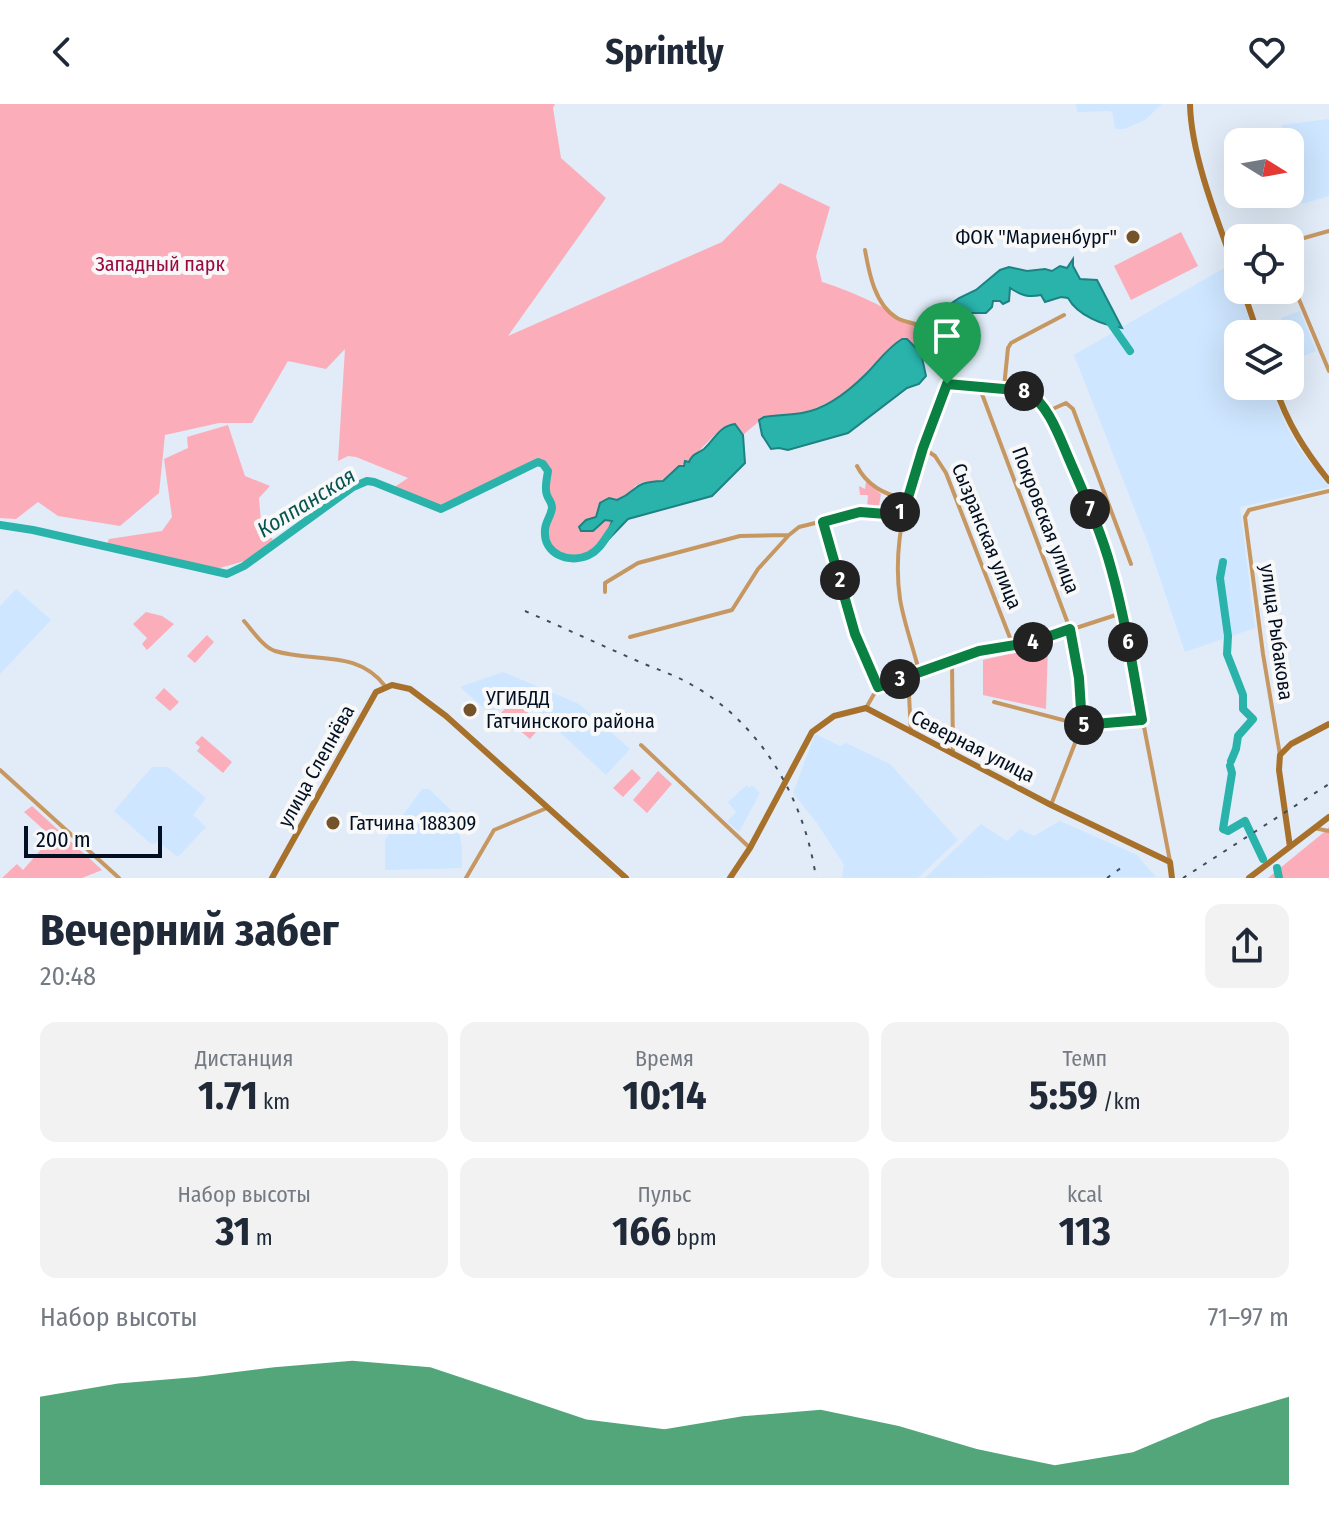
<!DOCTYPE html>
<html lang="ru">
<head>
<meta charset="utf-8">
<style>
	body { margin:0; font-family:"Fira Sans Condensed",sans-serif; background:#f2f2f3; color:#1f2937; height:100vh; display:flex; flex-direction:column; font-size:30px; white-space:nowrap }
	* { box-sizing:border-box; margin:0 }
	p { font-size:26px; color:#747a83 }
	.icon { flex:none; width:44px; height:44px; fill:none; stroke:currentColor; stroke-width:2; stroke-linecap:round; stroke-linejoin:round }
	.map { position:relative; height:774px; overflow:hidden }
	.sheet { display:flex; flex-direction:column; background:#fff; flex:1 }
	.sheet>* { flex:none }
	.needle { width:52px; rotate:101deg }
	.controls { position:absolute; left:1224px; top:24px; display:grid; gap:16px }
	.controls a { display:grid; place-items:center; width:80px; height:80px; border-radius:16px; background:#fff; box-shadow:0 8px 32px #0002; font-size:40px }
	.scale { position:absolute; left:24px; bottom:20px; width:138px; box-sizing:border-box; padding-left:8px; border:4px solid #000f21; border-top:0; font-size:22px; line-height:28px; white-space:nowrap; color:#000f21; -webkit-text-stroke:6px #f8f8f8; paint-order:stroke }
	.pin { position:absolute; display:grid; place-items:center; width:68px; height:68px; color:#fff; margin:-82px -34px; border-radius:50% 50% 50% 0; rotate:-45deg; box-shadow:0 0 8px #0007 }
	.pin .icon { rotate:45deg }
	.km { position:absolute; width:40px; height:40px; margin:-20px; border-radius:50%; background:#222; color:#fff; font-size:22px; line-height:40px; text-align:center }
	.round { display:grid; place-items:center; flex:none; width:84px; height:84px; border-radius:16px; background:#f2f2f3 }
	.summary { display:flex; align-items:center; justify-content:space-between; height:136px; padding:0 40px }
	h1 { font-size:44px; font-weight:700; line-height:60px }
	.metrics { display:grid; grid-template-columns:repeat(3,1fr); gap:12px; height:136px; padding:8px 40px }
	.metrics div { display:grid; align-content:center; border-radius:16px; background:#f2f2f3; text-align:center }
	.metrics b { font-size:40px; font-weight:700 }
	.metrics small { font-size:22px; font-weight:400 }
	.metrics p { font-size:22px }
	.chart { height:224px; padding:16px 40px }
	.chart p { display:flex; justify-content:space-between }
	.chart svg { width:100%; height:144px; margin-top:8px; fill:#0b8043; opacity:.7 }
	header { display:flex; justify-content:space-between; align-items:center; height:104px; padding:0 40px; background:#fff; font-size:36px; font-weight:700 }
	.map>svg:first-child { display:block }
	.built { fill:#cee6ff }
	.green { fill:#fbadba }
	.water { fill:#29b3ab; stroke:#1d8282; stroke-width:2 }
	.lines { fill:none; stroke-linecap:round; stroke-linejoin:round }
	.stream { stroke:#1d8282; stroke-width:2 }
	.river { stroke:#29b3ab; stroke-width:8 }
	.street { stroke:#c79762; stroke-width:4 }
	.secondary { stroke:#a8712b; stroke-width:6 }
	.rail { stroke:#3e4c5c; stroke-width:2; stroke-dasharray:4 8; stroke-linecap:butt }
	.route-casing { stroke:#fff; stroke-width:16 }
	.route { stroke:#0b8043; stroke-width:10 }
	.poi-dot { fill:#74522a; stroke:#f8f8f8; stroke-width:3 }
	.labels { text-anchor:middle; stroke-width:8; stroke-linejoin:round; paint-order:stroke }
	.poi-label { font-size:20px; fill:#000f21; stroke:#f8f8f8; text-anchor:start }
	.park-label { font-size:20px; fill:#990b3f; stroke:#f8f8f8 }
	.street-label { font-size:20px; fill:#000f21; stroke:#f8f8f8 }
	.water-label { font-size:22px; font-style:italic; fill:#065450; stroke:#f8f8f8 }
</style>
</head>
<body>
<header><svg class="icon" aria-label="back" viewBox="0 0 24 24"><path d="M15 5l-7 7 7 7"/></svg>Sprintly<svg class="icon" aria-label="heart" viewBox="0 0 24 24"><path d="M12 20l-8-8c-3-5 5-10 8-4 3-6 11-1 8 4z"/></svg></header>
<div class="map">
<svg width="1329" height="774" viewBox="0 0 1329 774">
	<rect width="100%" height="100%" fill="#e1ecf8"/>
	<path class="built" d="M1076,0h86l-17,16 -21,9h-9l-2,-15 -3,-3 -33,1z
		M1329,15v77l-27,8 -12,-48v-14h-4l-4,-17z
		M1231,160l23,70h-16v52h33l14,38 14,24 30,39 -89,20 15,121 -70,24 -37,-109 -74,-188z
		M1300,207l16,40 -19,8 -7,-17v-8h-3l-6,-16z
		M16,485l35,31 -51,54v-68z
		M503,568l76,32 51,45 -24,26 -69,-64 -24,-14 -20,19 -33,-29z
		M815,630l25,12 6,-3 44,21 68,76 -40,38h-76l2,-13 -27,-42 -24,-30z
		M152,663h16l38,31 -13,17 13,12 -28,30 -21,-16 -2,3 -5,-1 -36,-32z
		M747,681l3,3 2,-3 8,8 -21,39 -12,-11 9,-9 -8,-10z
		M422,685h7l28,27 5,33v19l-77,2v-30z
		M1060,717l77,34 19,22 -231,1 56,-54 26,17 13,-12 14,7z"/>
	<path class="green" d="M0,0h555l-2,4 8,50 45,40 -98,138 214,-94 58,-59 50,24 -14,49 6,26c12,3 51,19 62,26 11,7 16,12 29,14l4,28 -10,-11 -17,8 -6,8 -33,34 -16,10 -30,14 -41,4 -21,18 -7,-8c-5,2 -14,3 -19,6 -4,3 -26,26 -28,29l-10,4 -16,15 -20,1 -8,4 -7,10 -11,4 -12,20 7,1 1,3 -9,18 -12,12 -21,4 -16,-4 -5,-5 -6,-15 8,-28 -6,-16 2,-19 -8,-9 -27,11 -72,36 -51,-19 18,-12 -52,-21 -8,-1 -10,5 7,-112 -19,20 -38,-8 -36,62h-33l-54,12 -6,58 -39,33 -62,-10 -20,-14 -22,17 -16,-1z
		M1181,128l17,34 -67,34 -17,-34z
		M228,321l17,51 25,10 -11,12 2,25 12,17 -28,21 -29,8 -109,-25 2,-5 53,-8 10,-14 -8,-58 24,-11 -1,-11z
		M866,378l15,12 -2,12 19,-3 1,-3 4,3 -15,7 -21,-2 1,-13h-8l-1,-9 6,3z
		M146,508l16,4 12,8 -27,26 -5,-6 5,-6 -14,-14z
		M207,531l7,7 -19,21 -8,-7z
		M1048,541l-2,64 -63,-14v-35z
		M164,584l15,14 -9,9 -15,-13z
		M513,596l29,25 -12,14 -30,-25z
		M202,632l30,26 -9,11 -26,-22 3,-4 -5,-4z
		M632,665l9,9 -18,19 -10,-9z
		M658,667l14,13 -25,29 -14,-13z
		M32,702l70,64 -20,8h-80l15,-14 6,6 29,-33 -28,-25z
		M1329,723v51h-61l55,-45z"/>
	<path class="water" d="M1073,155v7l7,13 17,1 25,48c-19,-3 -44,-12 -54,-30l-7,-1 -16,5 -4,-7c-13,3 -20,0 -31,-7l-1,13 -6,3 -3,-3h-7l-1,6 -6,6h-30l-6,5 6,18 -13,10 -11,2 -2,-2 4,-3 -2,-14 7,-17 20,-14 17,-8 24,-20 9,-3 18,4 18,-2 7,2 8,-5 7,2z
		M902,235h5l14,14 5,23 -7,8 -12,4 -59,45 -60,17 -9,-2 -8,1 -9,-14 -3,-15 5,-3c12,-2 25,-2 38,-4 24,-4 47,-22 64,-39 12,-12 21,-26 36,-35z
		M735,320l8,11 2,28 -33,33 -84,23 -21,22 -3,1 8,-21 -7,-1 -12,11h-12l-2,-4 7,-7 10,-3 4,-14 9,-5 8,2c24,-10 13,-18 46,-19l16,-15h5l1,-5 4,1c4,-9 8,-8 15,-13 11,-10 15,-23 31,-25z"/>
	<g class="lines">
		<path class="stream" d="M1277,774l1,-2"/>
		<path class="river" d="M1109,217l21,30
			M0,421l33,5 194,44 17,-8 109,-79 14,-6 7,1 67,27 97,-47 5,2 5,7c-1,8 -4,17 -1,24 2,6 4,5 5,12 0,8 -7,15 -7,23 -2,25 25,34 44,25 14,-7 18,-22 28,-32
			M1223,458l-3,16 8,58 -1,18 16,41v14l10,10 -15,17 -2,13 -5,12
			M1230,662l2,7 -9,56 5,2 17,-10 18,38
			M1277,764l2,10"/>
		<path class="street" d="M1290,138l39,-11
			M865,146c4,23 10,55 32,68 5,3 12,4 18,6l32,60
			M1290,174l39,93
			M947,280l80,7 10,7 24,43 49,124 12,48 48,248
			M979,282l91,243 14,91 -33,85
			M1004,283l4,-39 3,-5 53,-28
			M1046,308l20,-9 7,6 58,155
			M923,344l12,8 11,17 66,170
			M857,362c10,20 28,29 49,33
			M823,418l32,112 23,53
			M605,488v-9l33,-20 102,-27 49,-1
			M244,517c8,9 20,27 31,30 39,12 82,-2 110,35
			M630,533l102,-27 26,-41 31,-34 10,-8 61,-15 26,2 18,-3
			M952,558l1,93
			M919,567c-6,-24 -15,-48 -19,-72 -11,-75 21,-146 47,-215
			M908,572l3,57
			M994,598l88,23 60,-5
			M866,604l12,-21 41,-16 33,-9 27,-11 54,-9 89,-29
			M641,641l109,103
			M1280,651l-17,-101 -18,-137 4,-7 80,-19
			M0,666l119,108
			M1314,724l15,3
			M466,774l28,-48 53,-22"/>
		<path class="secondary" d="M1190,0c1,53 30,123 48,173
			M1243,186l15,44
			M1275,282c12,37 30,65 54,95
			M1290,743l-11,-77 1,-15 11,-11 38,-20
			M272,774l104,-186 16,-7 18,4 36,27 180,162
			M730,774l20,-30 62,-116 22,-16 32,-8 185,97 119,57 2,16
			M1249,774l80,-61"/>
		<path class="rail" d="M525,507c39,17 78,35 117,52 17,7 35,13 50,22 70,39 113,116 124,193
			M1107,774l18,-13
			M1183,774l146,-94"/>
	</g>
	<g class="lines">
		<defs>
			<path id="route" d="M947,280l80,7c22,15 32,45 42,68 15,35 32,72 42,109 14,50 22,101 31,152l-60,5 -3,-47 -9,-49 -37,13 -54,9 -101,36 -23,-53 -32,-112 37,-10 26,2 18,-3 19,-63z"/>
		</defs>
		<use href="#route" class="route-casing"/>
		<use href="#route" class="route"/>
	</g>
	<g class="poi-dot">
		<circle cx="1133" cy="133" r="8"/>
		<circle cx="470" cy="606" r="8"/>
		<circle cx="333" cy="719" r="8"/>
	</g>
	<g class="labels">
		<g class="poi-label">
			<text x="1117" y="140" text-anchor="end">ФОК "Мариенбург"</text>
			<text x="486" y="601">УГИБДД<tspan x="486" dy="23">Гатчинского района</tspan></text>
			<text x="349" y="726">Гатчина 188309</text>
		</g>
		<g class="park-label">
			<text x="160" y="167">Западный парк</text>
		</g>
		<g class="street-label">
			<text transform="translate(1046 416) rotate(69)" y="7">Покровская улица</text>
			<text transform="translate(987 432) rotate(68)" y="7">Сызранская улица</text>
			<text transform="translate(1277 528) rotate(82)" y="7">улица Рыбакова</text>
			<text transform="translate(973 642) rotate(27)" y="7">Северная улица</text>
			<text transform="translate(316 662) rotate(-61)" y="7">улица Слепнёва</text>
		</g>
		<g class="water-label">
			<text transform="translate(306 398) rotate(-32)" y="8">Колпанская</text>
		</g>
	</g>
</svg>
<div class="controls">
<a><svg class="needle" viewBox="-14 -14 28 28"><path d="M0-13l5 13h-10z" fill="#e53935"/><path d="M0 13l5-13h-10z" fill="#747a83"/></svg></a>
<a><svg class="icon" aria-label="locate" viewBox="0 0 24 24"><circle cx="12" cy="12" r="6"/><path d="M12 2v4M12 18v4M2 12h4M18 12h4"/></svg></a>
<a><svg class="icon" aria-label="layers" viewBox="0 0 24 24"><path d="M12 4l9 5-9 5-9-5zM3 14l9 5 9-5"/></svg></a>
</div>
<div class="scale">200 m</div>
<div class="pin" style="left:947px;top:280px;background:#1e9e55"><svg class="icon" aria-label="arrive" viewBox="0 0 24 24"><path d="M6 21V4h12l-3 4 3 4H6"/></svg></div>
<b class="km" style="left:900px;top:408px">1</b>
<b class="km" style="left:840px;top:476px">2</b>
<b class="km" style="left:900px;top:575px">3</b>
<b class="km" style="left:1033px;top:538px">4</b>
<b class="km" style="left:1084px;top:621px">5</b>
<b class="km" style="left:1128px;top:538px">6</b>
<b class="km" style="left:1090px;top:405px">7</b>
<b class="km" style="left:1024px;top:287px">8</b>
</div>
<section class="sheet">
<div class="summary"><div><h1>Вечерний забег</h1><p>20:48</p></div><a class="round"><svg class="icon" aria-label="share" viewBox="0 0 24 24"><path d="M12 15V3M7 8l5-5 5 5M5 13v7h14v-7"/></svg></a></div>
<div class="metrics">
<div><p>Дистанция</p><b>1.71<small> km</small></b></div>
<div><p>Время</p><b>10:14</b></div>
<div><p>Темп</p><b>5:59<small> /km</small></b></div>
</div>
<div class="metrics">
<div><p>Набор высоты</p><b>31<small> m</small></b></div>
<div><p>Пульс</p><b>166<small> bpm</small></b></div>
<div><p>kcal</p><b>113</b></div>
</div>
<div class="chart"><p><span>Набор высоты</span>71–97 m</p>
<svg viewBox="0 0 160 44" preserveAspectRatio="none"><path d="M0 44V17L10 13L20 11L30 8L40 6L50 8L60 16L70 24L80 27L90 23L100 21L110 26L120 33L130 38L140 34L150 24L160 17V44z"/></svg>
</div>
</section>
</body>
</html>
